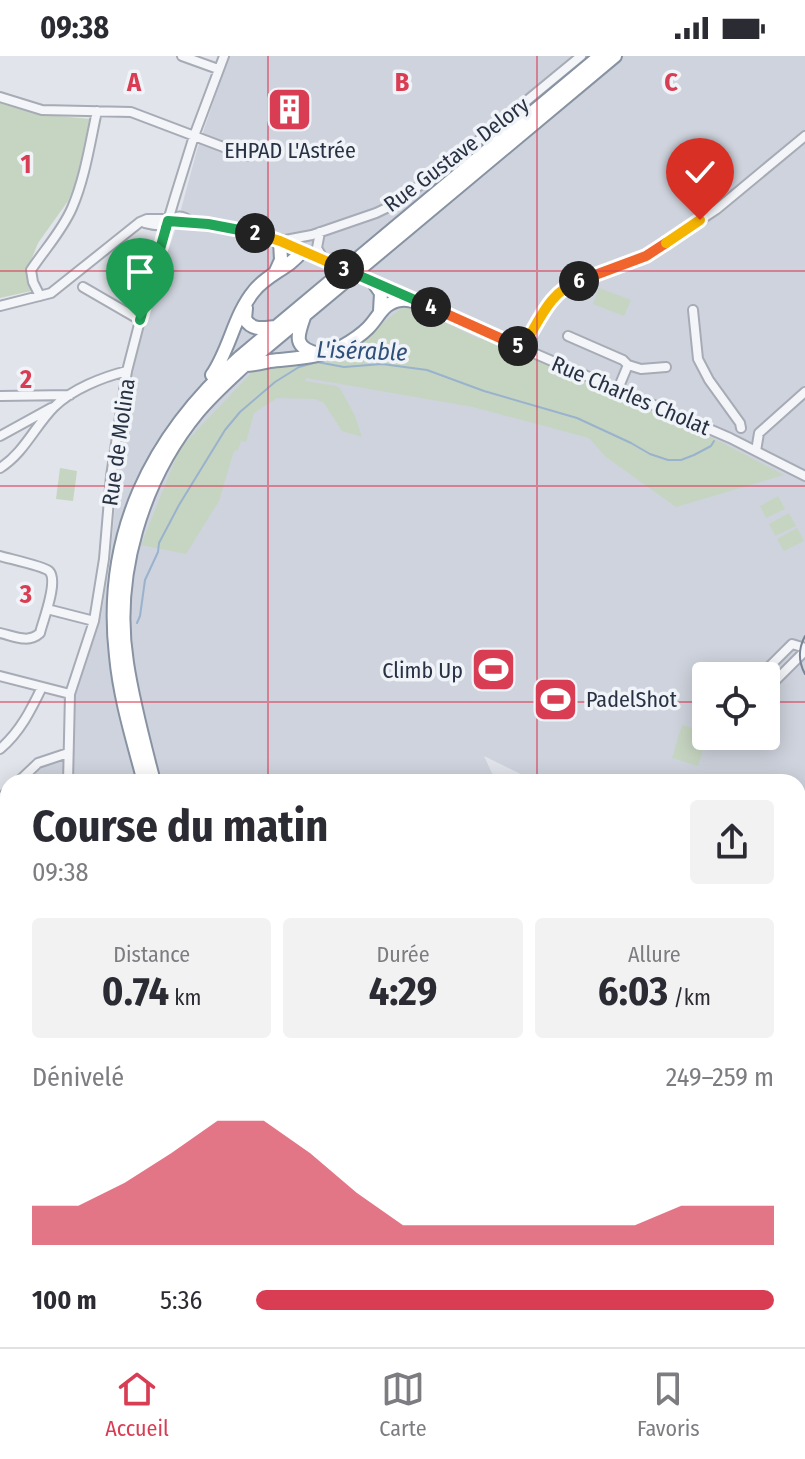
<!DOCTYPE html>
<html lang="fr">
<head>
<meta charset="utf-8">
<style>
	body { margin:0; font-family:"Fira Sans Condensed",sans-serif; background:#f2f2f3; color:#2b2b33; height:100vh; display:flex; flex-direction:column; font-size:30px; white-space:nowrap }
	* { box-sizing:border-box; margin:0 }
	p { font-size:26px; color:#7c7c81 }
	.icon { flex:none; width:44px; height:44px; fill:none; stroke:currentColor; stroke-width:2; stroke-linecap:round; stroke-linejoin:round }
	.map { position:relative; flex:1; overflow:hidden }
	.panel { position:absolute; left:0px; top:718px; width:806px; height:574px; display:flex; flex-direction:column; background:#fff; border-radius:24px 24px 0 0; box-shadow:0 4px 20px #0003 }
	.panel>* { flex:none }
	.fabs { position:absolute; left:692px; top:606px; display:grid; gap:16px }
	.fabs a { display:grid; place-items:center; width:88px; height:88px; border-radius:8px; background:#fff; box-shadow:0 4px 20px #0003; font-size:40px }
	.pin { position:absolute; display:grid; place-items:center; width:68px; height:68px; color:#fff; margin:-82px -34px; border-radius:50% 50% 50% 0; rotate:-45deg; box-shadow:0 0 8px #0007 }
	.pin .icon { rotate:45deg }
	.km { position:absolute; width:40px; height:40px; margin:-20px; border-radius:50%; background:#222; color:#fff; font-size:22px; line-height:40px; text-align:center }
	.round { display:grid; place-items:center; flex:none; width:84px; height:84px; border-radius:8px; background:#f2f2f3 }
	.overview { display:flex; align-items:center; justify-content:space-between; height:136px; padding:0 32px }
	h1 { font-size:44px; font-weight:700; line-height:60px }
	.metrics { display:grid; grid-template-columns:repeat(3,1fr); gap:12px; height:136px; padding:8px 32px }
	.metrics div { display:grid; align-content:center; border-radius:8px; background:#f2f2f3; text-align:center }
	.metrics b { font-size:40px; font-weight:700 }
	.metrics small { font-size:22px; font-weight:400 }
	.metrics p { font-size:22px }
	.chart { height:224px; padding:16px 32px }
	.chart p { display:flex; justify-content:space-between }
	.chart svg { width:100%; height:144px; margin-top:8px; fill:#d83d54; opacity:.7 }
	ul { padding:0 32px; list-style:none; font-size:26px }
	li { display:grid; grid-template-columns:128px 96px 1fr; align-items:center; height:60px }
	li i { height:20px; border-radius:10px; background:#d83d54 }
	.status { display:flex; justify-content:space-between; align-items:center; height:56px; padding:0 40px; background:#fff; direction:ltr }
	.status svg { height:22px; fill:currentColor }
	.tab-bar { display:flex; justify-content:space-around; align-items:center; height:112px; border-top:2px solid #e1e1e2; background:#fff; font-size:22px; color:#7c7c81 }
	.tab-bar a { display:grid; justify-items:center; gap:4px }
	.tab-bar .active { color:#d83d54 }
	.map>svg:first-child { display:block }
	.built { fill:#ced3dd; fill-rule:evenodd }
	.green { fill:#c6d5c1 }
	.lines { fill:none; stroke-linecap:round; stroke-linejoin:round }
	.stream { stroke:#99b2cd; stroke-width:2 }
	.river { stroke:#99b2cd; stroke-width:11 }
	.minor-casing { stroke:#a6abb5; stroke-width:12 }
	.major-casing { stroke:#9fa9b7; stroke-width:14 }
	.highway-casing { stroke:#8792a2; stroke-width:16 }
	.minor { stroke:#f4f5f8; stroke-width:8 }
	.major { stroke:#fff; stroke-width:10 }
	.highway { stroke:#fff; stroke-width:12 }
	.tram { stroke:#798395; stroke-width:2 }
	.rail { stroke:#798395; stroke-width:2; stroke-dasharray:4 8; stroke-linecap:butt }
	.minor-bridge-casing { stroke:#a6abb5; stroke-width:12; stroke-linecap:butt }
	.minor-bridge { stroke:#f4f5f8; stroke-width:8 }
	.split-1-casing { stroke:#fff; stroke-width:16 }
	.split-2-casing { stroke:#fff; stroke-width:16 }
	.split-3-casing { stroke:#fff; stroke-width:16 }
	.split-4-casing { stroke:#fff; stroke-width:16 }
	.split-5-casing { stroke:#fff; stroke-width:16 }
	.split-6-casing { stroke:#fff; stroke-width:16 }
	.split-7-casing { stroke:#fff; stroke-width:16 }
	.split-8-casing { stroke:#fff; stroke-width:16 }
	.split-1 { stroke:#22a559; stroke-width:10 }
	.split-2 { stroke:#22a559; stroke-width:10 }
	.split-3 { stroke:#f5b400; stroke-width:10 }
	.split-4 { stroke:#22a559; stroke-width:10 }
	.split-5 { stroke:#f0652b; stroke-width:10 }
	.split-6 { stroke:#f5b400; stroke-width:10 }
	.split-7 { stroke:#f0652b; stroke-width:10 }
	.split-8 { stroke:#f5b400; stroke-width:10 }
	.grid { fill:none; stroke:#d83d54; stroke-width:2; stroke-opacity:0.55 }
	.labels { text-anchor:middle; stroke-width:7; stroke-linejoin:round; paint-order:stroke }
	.poi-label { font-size:22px; fill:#283243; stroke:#f0f3f8 }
	.street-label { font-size:22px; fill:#283243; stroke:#f0f3f8 }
	.water-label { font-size:24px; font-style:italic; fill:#2f507b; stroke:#f0f3f8 }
	.grid-label { font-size:26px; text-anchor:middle; font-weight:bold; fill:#d83d54; stroke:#f0f3f8; stroke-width:7; stroke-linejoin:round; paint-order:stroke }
</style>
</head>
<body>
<div class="status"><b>09:38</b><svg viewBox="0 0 49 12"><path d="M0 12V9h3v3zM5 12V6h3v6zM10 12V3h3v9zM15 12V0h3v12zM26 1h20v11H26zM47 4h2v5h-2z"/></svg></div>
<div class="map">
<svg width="805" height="1291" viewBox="0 0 805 1291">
	<rect width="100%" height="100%" fill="#e1e4ea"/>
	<path class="built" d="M229,0h576v802l-7,-2v-74h-261l-53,-26 12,26h-471l16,-14 23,-9 10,-65 27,-77 9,-55 12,-136 10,-54 22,-81 22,-63 21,-78zM706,620h60v60h-60z
		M8,741v543h263l1,7h-255l-17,-10v-532z"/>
	<path class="green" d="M0,45l37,13 54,5 -3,13 10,-2 -10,41 -9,4 -11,26 -30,42 -11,27 4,21 -31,7z
		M599,232l32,12 -7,16 -31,-12z
		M407,248l72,35 3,-2 231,101 71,37 -108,32 -70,-50 -17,-19 -116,-31 -167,-29 -1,3 31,5 4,2 15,28 7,21 -20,-6 -18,-28 -9,-4 -38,-1 -23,15 -8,29 -5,-1 -3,9 -4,1 -15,50 -33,53 -45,-9 39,-97 76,-80 93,-19z
		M60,412l17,3 -4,30 -17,-2z
		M778,440l7,13 -19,9 -6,-12z
		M789,457l7,13 -21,10 -6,-12z
		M797,472l7,13 -20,10 -7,-12z
		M682,669l24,7 1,4 -9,30 -26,-8z
		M310,1284h343l-12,7h-328z"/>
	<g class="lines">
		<path class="stream" d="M137,567l3,-7 5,-36 13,-28 1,-9 20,-38 46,-75 15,-18 35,-30 24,-15 18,-5 27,5 38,-3 45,6 57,21 93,27 54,25 19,11 18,6h13l13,-5 17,-9 3,-5"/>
		<path class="river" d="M0,1083h8"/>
		<defs>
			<path id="minor" d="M182,0l36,13
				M0,41l42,13 89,2 116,44
				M145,167c5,1 10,3 15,2 13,-2 16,-16 31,-3
				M320,176l-3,16 7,12
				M280,185l32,-6 64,-22 19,-9 73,-55 113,-93
				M374,228l36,14
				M83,231l57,33
				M40,240l-7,-14 -2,-12c14,-21 31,-39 41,-62 13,-30 18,-65 25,-97
				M423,247l99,45 208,90 75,38
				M0,250l51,-13 89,-71 7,-3h16l9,3 36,2 46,8 71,28
				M693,254l5,49 11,21 31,43 1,5
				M568,280l55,24 5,5 -10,24
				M522,292l31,-51 17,-13 76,-28 71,-47 88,-73
				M628,309l13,4 25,-2
				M0,340l70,-1
				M0,380l51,-28
				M756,395l3,-18 46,-41
				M0,412c24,-15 35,-42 54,-61 18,-18 49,-30 73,-36
				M0,500c10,3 43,10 49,15 10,10 -6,49 -9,62 -12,11 -26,3 -40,0
				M47,553l47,12
				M0,620l70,18
				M760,620l32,-32 13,4
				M766,634l39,-39
				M0,693c20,-17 31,-39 42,-62
				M18,726l20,-19 30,-10
				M68,726l2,-88 24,-73 10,-62 7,-83 16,-105 25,-97 23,-77 19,-61 30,-80
				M0,743l8,-8
				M0,940l8,-1
				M798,983l7,-1
				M798,1085h7
				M0,1154l8,-12
				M45,1284l2,7
				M784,1284l1,7
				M0,1285l11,6"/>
			<path id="major" d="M798,1212l7,-3
				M661,1291l11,-7"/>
			<path id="highway" d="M276,215l5,-11 -1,-19
				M374,227l7,10 -1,18
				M246,252l-1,11c7,12 18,9 30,8
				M304,261c-7,20 -11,30 14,37
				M245,309c9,0 16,-2 25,-4 25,-3 50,-3 73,-15 9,-5 18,-11 25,-18 11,-11 15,-26 33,-28 8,-1 16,2 24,4
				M212,319c18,-26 22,-60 42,-84 13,-17 36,-23 48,-40
				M144,726c-11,-42 -24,-83 -28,-126 -14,-121 35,-220 124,-299l360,-301
				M154,726c-10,-39 -21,-79 -27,-119 -14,-87 15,-183 71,-251 14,-17 31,-32 47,-47l370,-309
				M282,1284l2,7
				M300,1284l2,7"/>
		</defs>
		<use href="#minor" class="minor-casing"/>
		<use href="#major" class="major-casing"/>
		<use href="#highway" class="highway-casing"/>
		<use href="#minor" class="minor"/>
		<use href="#major" class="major"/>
		<use href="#highway" class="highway"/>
		<path class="tram" d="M805,580c-7,13 -7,25 0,38
			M798,1074l7,-22
			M787,1284l1,7"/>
		<path class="rail" d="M798,1243l7,-3
			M708,1291l13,-7"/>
		<defs>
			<path id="minor-bridge" d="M325,204l42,20"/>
		</defs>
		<use href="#minor-bridge" class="minor-bridge-casing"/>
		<use href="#minor-bridge" class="minor-bridge"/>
	</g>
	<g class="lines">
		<defs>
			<path id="split-1" d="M140,264l26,-92"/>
			<path id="split-2" d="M166,172l2,-7 40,3 47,9"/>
			<path id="split-3" d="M255,177l25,8 64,28"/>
			<path id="split-4" d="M344,213l87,38"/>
			<path id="split-5" d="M431,251l87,39"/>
			<path id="split-6" d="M518,290l4,2c17,-25 26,-56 57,-67"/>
			<path id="split-7" d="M579,225l67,-25 20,-13"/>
			<path id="split-8" d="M666,187l34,-23"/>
		</defs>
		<use href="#split-1" class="split-1-casing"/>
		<use href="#split-2" class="split-2-casing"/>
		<use href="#split-3" class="split-3-casing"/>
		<use href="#split-4" class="split-4-casing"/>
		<use href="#split-5" class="split-5-casing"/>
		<use href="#split-6" class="split-6-casing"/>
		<use href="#split-7" class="split-7-casing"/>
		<use href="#split-8" class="split-8-casing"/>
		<use href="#split-1" class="split-1"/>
		<use href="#split-2" class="split-2"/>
		<use href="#split-3" class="split-3"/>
		<use href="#split-4" class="split-4"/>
		<use href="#split-5" class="split-5"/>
		<use href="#split-6" class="split-6"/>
		<use href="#split-7" class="split-7"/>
		<use href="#split-8" class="split-8"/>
	</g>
	<path class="grid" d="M268,0v726M537,0v726M0,215h805M0,430h805M0,646h706M766,646h39M0,861h8M798,861h7M0,1076h8M798,1076h7M268,1284v7M537,1284v7"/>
	<defs>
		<symbol id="building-square" viewBox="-11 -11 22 22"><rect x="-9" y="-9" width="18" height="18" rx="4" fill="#d83d54" stroke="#f0f3f8"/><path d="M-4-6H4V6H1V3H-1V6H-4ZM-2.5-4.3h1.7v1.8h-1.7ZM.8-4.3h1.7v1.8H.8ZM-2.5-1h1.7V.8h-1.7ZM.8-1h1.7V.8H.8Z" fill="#fff"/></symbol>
		<symbol id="stadium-square" viewBox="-11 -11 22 22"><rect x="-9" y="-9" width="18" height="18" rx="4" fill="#d83d54" stroke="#f0f3f8"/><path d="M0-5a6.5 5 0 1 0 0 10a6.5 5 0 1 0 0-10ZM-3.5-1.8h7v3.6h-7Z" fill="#fff"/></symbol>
	</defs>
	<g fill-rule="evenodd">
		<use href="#building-square" x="264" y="28" width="51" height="51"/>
		<use href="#stadium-square" x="468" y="588" width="51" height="51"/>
		<use href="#stadium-square" x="530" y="618" width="51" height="51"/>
	</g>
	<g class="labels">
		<g class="poi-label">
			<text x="290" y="102">EHPAD L'Astrée</text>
			<text x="463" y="622" text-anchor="end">Climb Up</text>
			<text x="586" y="651" text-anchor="start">PadelShot</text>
		</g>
		<g class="street-label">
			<text transform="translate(456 98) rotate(-37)" y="8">Rue Gustave Delory</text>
			<text transform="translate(631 339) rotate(23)" y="8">Rue Charles Cholat</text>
			<text transform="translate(118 386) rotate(-82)" y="8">Rue de Molina</text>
		</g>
		<g class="water-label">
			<text transform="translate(362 295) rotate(2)" y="8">L'isérable</text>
		</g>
	</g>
	<g class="grid-label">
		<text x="134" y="35">A</text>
		<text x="402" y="35">B</text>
		<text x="671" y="35">C</text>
		<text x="26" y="117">1</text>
		<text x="26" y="332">2</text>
		<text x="26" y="547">3</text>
	</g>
</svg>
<div class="fabs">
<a><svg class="icon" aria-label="locate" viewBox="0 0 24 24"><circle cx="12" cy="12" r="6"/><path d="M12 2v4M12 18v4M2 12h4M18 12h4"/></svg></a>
</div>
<div class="pin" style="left:140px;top:264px;background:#1e9e55"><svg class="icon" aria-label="arrive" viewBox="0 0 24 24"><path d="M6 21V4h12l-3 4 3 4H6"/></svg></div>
<div class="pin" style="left:700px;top:164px;background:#d93025"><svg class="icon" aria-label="check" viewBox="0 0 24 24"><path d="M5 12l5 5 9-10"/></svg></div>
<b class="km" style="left:255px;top:177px">2</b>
<b class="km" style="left:344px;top:213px">3</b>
<b class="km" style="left:431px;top:251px">4</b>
<b class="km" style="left:518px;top:290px">5</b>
<b class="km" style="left:579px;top:225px">6</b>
<section class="panel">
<div class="overview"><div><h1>Course du matin</h1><p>09:38</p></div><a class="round"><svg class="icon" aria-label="share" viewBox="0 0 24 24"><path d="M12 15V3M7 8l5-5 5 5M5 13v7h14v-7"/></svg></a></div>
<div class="metrics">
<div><p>Distance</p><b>0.74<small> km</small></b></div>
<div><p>Durée</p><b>4:29</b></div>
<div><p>Allure</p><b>6:03<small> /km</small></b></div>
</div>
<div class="chart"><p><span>Dénivelé</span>249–259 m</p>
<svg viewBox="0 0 160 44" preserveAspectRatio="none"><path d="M0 44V32L10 32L20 25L30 16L40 6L50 6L60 16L70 28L80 38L90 38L100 38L110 38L120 38L130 38L140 32L150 32L160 32V44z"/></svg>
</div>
<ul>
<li><b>100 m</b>5:36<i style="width:100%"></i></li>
</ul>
</section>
</div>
<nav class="tab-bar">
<a class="active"><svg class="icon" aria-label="home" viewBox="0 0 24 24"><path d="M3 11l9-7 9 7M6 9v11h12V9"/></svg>Accueil</a>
<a><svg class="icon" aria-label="map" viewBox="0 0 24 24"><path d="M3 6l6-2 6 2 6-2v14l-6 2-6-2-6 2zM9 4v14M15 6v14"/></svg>Carte</a>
<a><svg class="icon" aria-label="saved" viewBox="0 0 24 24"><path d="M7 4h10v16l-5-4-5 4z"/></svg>Favoris</a>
</nav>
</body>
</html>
